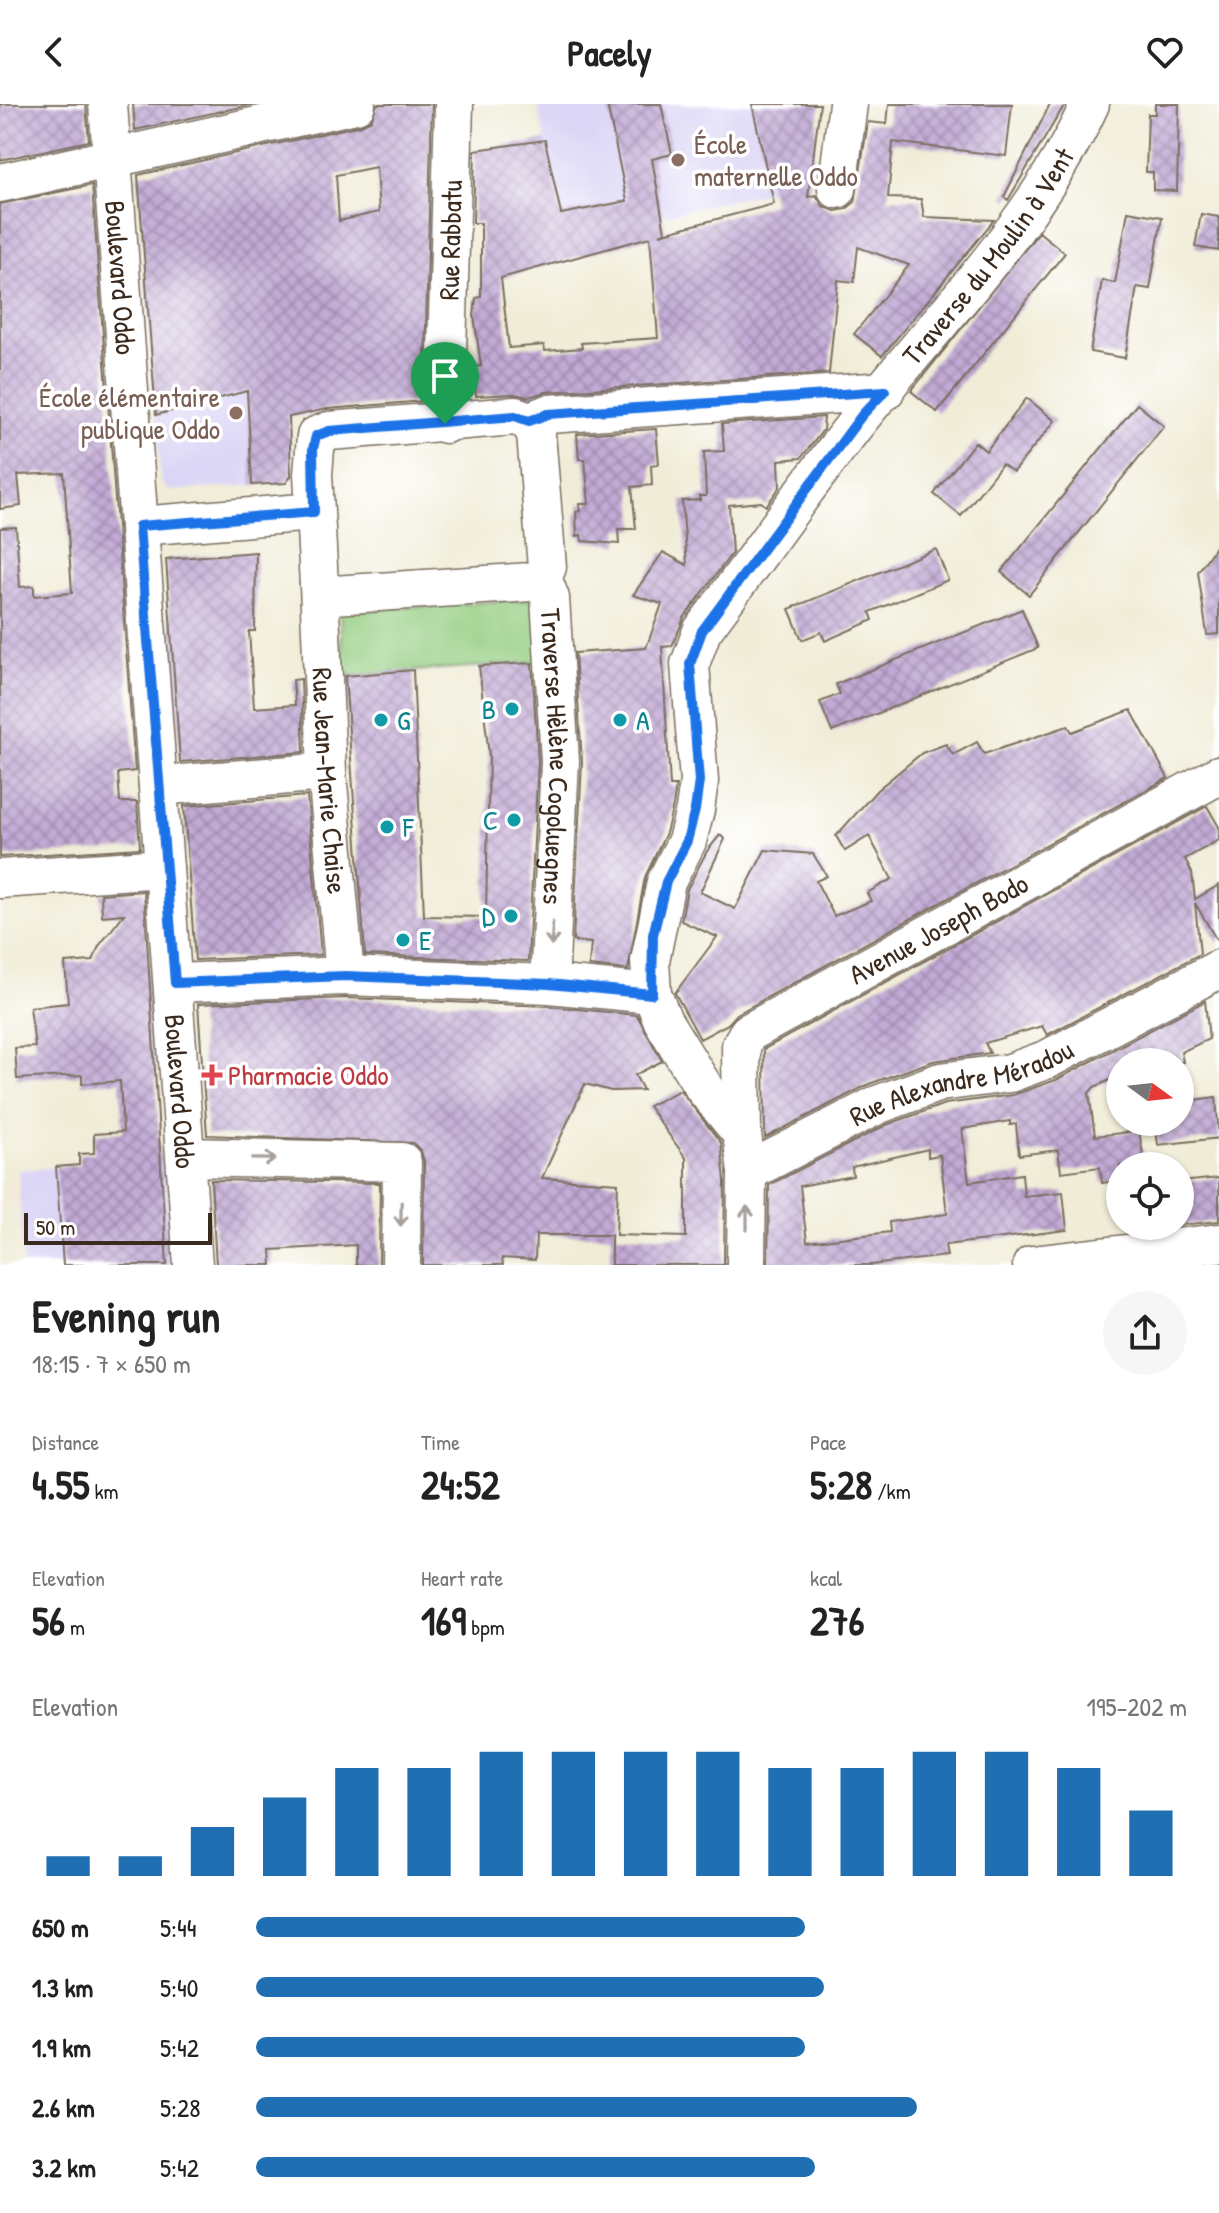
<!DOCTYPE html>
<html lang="en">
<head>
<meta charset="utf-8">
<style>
	body { margin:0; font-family:"Patrick Hand",sans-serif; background:#f6f6f6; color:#222; height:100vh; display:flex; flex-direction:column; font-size:30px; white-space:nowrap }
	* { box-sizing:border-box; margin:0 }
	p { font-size:26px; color:#767676 }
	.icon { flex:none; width:44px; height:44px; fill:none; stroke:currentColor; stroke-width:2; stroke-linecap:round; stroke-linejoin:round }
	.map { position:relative; height:1161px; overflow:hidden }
	.panel { display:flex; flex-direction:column; background:#fff; flex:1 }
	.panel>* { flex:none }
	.needle { width:52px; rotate:105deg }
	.fabs { position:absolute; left:1106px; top:944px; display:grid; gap:16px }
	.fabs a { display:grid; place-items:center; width:88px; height:88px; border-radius:50%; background:#fff; box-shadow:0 2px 6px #0004; font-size:40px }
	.scale { position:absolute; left:24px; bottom:20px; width:188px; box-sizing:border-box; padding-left:8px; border:4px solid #3b2a1e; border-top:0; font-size:22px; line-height:28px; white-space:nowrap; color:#3b2a1e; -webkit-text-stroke:6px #fff; paint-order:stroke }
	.pin { position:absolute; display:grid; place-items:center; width:68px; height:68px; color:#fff; margin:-82px -34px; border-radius:50% 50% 50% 0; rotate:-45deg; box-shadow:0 0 8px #0007 }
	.pin .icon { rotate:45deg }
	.round { display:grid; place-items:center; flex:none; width:84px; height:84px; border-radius:42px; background:#f6f6f6 }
	.headline { display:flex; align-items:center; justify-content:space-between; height:136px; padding:0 32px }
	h1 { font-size:44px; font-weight:700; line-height:60px }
	.figures { display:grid; grid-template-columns:repeat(3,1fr); gap:12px; height:136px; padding:8px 32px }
	.figures div { display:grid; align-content:center }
	.figures b { font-size:40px; font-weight:700 }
	.figures small { font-size:22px; font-weight:400 }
	.figures p { font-size:22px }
	.chart { height:224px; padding:16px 32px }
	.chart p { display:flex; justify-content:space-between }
	.chart svg { width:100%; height:144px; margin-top:8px; stroke:#1f6fb2; stroke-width:6 }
	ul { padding:0 32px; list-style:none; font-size:26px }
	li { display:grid; grid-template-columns:128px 96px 1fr; align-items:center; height:60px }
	li i { height:20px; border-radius:10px; background:#1f6fb2 }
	header { display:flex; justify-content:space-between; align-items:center; height:104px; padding:0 32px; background:#fff; font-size:36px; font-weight:700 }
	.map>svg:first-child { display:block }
	.built { fill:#dcd6f6 }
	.grass { fill:#94ce81; stroke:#687c50; stroke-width:2 }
	.building { fill:url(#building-cross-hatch); fill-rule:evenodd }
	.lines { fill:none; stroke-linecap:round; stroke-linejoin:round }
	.minor-casing { stroke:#7a6e5f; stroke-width:41 }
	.minor { stroke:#fff; stroke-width:38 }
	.oneway { stroke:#a79f9a }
	.route-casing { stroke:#fff; stroke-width:16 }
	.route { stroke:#1a73e8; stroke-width:10 }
	.education-dot { fill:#8d6e63; stroke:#fff; stroke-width:3 }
	.culture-dot { fill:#0f9aa8; stroke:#fff; stroke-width:3 }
	.health-dot { fill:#e0444e; stroke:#fff; stroke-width:3 }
	.labels { text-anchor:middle; stroke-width:7; stroke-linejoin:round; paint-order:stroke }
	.education-label { font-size:28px; fill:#785e54; stroke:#fff; text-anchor:start }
	.street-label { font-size:28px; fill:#3b2a1e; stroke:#fff }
	.culture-label { font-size:28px; fill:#0d838f; stroke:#fff; text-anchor:start }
	.health-label { font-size:28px; fill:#be3a42; stroke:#fff; text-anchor:start }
</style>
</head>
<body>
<header><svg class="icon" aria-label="back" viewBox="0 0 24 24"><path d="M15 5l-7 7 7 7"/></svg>Pacely<svg class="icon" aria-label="heart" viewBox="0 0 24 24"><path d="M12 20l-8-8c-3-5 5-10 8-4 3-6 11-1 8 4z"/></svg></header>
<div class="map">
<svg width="1219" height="1161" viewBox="0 0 1219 1161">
	<defs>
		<pattern id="building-cross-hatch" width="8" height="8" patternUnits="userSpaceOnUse" patternTransform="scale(2)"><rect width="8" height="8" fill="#c2aad6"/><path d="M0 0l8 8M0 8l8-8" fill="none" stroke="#9f8bad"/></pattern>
	</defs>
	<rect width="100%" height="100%" fill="#fff"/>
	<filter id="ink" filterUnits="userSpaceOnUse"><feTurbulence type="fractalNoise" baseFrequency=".0125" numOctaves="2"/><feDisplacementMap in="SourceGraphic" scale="16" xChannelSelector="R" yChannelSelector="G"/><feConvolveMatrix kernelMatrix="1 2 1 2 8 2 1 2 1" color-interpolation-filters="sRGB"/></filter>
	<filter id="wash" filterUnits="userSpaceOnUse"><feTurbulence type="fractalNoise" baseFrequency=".006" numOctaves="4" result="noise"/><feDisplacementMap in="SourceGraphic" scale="32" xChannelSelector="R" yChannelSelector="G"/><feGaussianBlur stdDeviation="1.8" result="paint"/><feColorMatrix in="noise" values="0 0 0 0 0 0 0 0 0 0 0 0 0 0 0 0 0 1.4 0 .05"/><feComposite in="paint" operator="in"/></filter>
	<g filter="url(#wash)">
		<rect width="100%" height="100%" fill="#f0ecd7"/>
		<path class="built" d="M537,0h283l-14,56 5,22 -150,34 -26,-17 -73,15z
			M307,227l9,83 -27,3 4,57 -7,9 -117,8 -8,-8 -9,-110z
			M165,1056l7,105h-149l-5,-95z"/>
		<path class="grass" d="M536,495l4,63 -197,14 -3,-64z"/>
		<g id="blocks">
			<path class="building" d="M0,0h86l3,37 -89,19z
				M133,0h121l-119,26z
				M377,0h55l-8,297 -97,8 -38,8 2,59 -5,7 -34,2 -5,-94 -91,24 -18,-240 223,-50 10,-5zM376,63l3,45 -40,9 -3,-46z
				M607,0h54l11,50 -20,5 13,73 -5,2 114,-30 -22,-100h68l-12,93 8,-2 7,11 12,5 11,-2 9,-7 13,-80 19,2 2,-20h123l-6,52 -113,-14 -5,56 33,1 3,18 70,3 -112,136 -28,-22 55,-69 -51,-18 -4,35 -16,-2 -9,93 -283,19 -18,5 -14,-3 -38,2 -3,-29 8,-1 -7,-50 2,-18 5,-1v-74h-8l2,-73 70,-10 16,74 66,-13zM650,133l8,101 -77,5 1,5 -37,3 -1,-6 -35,3 -8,-70z
				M1050,0h15l-57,96 -4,-3z
				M1155,0h24l-2,87 -24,-1v-18h-7l2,-58h7z
				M92,81l43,586 -17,2 2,29h17l3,46 -140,9v-329l16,-1 4,60 14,-1v10l38,-3 -8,-120 -46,2 3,31 -21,3v-305z
				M1128,107l34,6 -12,72 -13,-2 -12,71 -35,-6 12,-72 13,3z
				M1201,110l18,3v34l-24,-4z
				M1039,128l26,21 -128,159 -26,-21z
				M1027,294l28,23 -42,51 -11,-8 -41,52 -27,-22 41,-52 11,9z
				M1137,300l27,22 -135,169 -28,-23z
				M824,313l-1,13 -22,28 -22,2 1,27 -14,19 -5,-4 -32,3 3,48 -48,65 -12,28 -10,1 8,139h6l-3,20 -7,27 -21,44 -17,93 -39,-4 2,-23 -18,-2 9,-179 -7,-109 71,-5 16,-44 -29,-9 30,-43 24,13 -5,-64 18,-1 -1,-4h7l-2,-44 20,-1 -2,-27z
				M656,325l3,35 -8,1 1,20 -20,2 4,42h-18l1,15 -37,-3 -1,-6 -4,1 -1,-24 4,-1 -1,-7h10l-4,-45h-6l-2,-25z
				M1219,437v93l-12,1 -9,-63z
				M936,445l12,31 -78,32 3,8 -48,21 -4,-9 -19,8 -13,-31z
				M256,448l-1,79h-6l5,77 41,-3 -2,-25 8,-1 3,73 -124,10 -14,-203z
				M1022,505l16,39 -206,84 -12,-30 20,-8 -4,-10z
				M532,559l6,98 -10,200 -163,-6 -20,-279 68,-6 11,246 62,1 3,-161 -10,-90z
				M1131,606l37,68 -431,236 -9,10 -28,15 -25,-46 42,-56 -36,-16 6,-32 20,-38 13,-16 5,4 -25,53 35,17 30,-59 48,4 14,22 -11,5 18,35 37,-15 -4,-8 25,-14 -23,-43 -24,15 -9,-15 41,-46 45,-37 24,-9 7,11 24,-13 7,12 84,-28 4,6z
				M307,692l14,159 -126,5 -11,-154z
				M1207,702l12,21v13l-34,19 7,14 3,26 24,-14v59l-24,-41 5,51 -153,81 -5,-9 -57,17 5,10 -57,8 -64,23 -104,54 -1,-89z
				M144,787l23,374h-104l-7,-98 23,-2v-11l15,-1v-19l29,-2 -3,-51 -38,3v-9l-65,4 -2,-31 20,-1 -5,-40 38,-4 -3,-40 28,-2 6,-15 25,-32 -22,2 -1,-22z
				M345,894l203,8 89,9 25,46 -27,14 8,15 -32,1 -26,-7 -43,94 76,5 -2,52 70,2v-79l-38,-52 32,-16 41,53 4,38 -1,84h-113v-30h-75l-1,25 -33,-2 1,7h-80l1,-103 -3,-11 -8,-8 -206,-8 -9,-131z
				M1205,897l4,38 -28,13 2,10h-63v14l-26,11 -5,6 6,43 44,-5 6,35h-25v14l-18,3 -2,-16 -39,5 -3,-22 -39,5 -3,-31 -6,1v-4l-48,8 7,53 53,-8 2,22 39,-4 4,38 -122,15 2,11 -76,9h-103l1,-80 117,-60 59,-21 68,-9 43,-15zM928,1045v8l12,-2 7,59 -58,8 1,10 -83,10 -7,-56 53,-10 -1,-9z
				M1216,993l3,41 -61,7 -3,-23h25v-20z
				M1219,1074v43l-39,4v-43z
				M211,1076l169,3 -1,82h-23v-20l-85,5 1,15h-56z"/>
		</g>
	</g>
	<g filter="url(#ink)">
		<use href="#blocks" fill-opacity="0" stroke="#7a6e5f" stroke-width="2"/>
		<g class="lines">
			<defs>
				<g id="minor">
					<path id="s1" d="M108,0l85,1161"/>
					<path d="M0,79l356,-79"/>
					<path d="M837,85l11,-85"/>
					<path d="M515,312l14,5 7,13 11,133 -5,11 -11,4 -198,13 -14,-10 -6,-111 3,-38 13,-5z"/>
					<path d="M529,317l19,-7 337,-23"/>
					<path id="s2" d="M445,320l9,-320"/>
					<path d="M139,422l175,-14"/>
					<path id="s3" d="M542,474l8,20 10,163 -11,223"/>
					<path id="s4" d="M319,481l8,187 18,204"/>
					<path d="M158,682l169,-14"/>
					<path d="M0,775l164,-11"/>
					<path d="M175,879l170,-7 204,8 103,10"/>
					<path id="s5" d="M742,1030l-1,-89 7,-12 471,-258"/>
					<path d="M187,1053l215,5 -1,103"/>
					<path id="s6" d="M747,1068l130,-67 63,-23 70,-9 38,-14 171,-90"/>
					<path id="s7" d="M746,1161l1,-93 -5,-38 -38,-46 -41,-67 -11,-27 -2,-33 16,-79 21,-41 8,-31 4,-29 -9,-117 12,-33c53,-71 104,-145 159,-214 80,-100 176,-196 229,-313"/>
					<path d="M1032,1161l187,-22"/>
				</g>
			</defs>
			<use href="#minor" class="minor-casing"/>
			<use href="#minor" class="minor"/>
		</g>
		<defs><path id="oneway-shaft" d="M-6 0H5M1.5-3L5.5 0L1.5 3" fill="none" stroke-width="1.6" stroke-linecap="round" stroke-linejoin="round" transform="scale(2)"/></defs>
		<g class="oneway">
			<use href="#oneway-shaft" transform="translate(552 830) rotate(93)"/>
			<use href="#oneway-shaft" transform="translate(264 1055) rotate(1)"/>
			<use href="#oneway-shaft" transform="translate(401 1110) rotate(91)"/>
			<use href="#oneway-shaft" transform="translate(747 1114) rotate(-90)"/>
		</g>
	</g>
	<g class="lines" filter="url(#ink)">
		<defs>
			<path id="route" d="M885,287l-23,24 -160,216 -12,33 9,117 -4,29 -8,31 -21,41 -13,53 -1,59 -103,-10 -204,-8 -170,7 -36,-457 175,-14 -1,-63 3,-13 13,-5 186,-15 14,5 19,-7z"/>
		</defs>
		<use href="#route" class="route-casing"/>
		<use href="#route" class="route"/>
	</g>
	<g class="education-dot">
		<circle cx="678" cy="56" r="8"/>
		<circle cx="236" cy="309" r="8"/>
	</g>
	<g class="culture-dot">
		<circle cx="512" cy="605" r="8"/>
		<circle cx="381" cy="616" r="8"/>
		<circle cx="620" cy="616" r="8"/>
		<circle cx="514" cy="716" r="8"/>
		<circle cx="387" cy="723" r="8"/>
		<circle cx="511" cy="812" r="8"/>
		<circle cx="403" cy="836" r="8"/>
	</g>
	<path class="health-dot" d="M208 959h8v8h8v8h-8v8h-8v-8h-8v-8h8z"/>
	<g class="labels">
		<g class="education-label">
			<text x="694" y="50">École<tspan x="694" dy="32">maternelle Oddo</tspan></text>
			<text x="220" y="303" text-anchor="end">École élémentaire<tspan x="220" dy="32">publique Oddo</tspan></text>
		</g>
		<g class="street-label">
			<text dy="10" stroke="none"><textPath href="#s2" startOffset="184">Rue Rabbatu</textPath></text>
			<text dy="10" stroke="none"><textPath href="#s7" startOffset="1144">Traverse du Moulin à Vent</textPath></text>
			<text dy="10" stroke="none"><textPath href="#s1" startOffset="174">Boulevard Oddo</textPath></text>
			<text dy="10" stroke="none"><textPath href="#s3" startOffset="180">Traverse Hèlène Cogoluegnes</textPath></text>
			<text dy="10" stroke="none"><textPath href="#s4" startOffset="196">Rue Jean-Marie Chaise</textPath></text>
			<text dy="10" stroke="none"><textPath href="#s5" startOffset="320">Avenue Joseph Bodo</textPath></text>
			<text dy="10" stroke="none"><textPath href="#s6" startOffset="234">Rue Alexandre Méradou</textPath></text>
			<text dy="10" stroke="none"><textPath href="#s1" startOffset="990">Boulevard Oddo</textPath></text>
		</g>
		<g class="culture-label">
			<text x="496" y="615" text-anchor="end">B</text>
			<text x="397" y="626">G</text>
			<text x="636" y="626">A</text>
			<text x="498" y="726" text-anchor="end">C</text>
			<text x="403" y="733">F</text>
			<text x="495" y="822" text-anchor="end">D</text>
			<text x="419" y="846">E</text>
		</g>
		<g class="health-label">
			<text x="228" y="981">Pharmacie Oddo</text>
		</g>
	</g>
</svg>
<div class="fabs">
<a><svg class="needle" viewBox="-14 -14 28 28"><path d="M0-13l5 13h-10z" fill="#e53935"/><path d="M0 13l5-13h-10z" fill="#767676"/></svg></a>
<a><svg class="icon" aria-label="locate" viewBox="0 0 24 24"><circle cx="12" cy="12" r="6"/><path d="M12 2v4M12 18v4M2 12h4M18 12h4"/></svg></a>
</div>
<div class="scale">50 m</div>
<div class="pin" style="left:445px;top:320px;background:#1e9e55"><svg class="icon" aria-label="arrive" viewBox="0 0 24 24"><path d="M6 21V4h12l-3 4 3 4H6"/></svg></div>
</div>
<section class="panel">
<div class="headline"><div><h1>Evening run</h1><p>18:15 · 7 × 650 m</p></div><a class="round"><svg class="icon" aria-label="share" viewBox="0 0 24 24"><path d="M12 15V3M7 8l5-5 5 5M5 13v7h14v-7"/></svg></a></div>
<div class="figures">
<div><p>Distance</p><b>4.55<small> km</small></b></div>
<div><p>Time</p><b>24:52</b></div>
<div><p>Pace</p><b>5:28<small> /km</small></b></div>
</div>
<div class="figures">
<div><p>Elevation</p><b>56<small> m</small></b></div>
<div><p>Heart rate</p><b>169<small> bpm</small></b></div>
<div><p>kcal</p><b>276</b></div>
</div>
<div class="chart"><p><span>Elevation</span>195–202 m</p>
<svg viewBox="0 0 160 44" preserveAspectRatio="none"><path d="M5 44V38M15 44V38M25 44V29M35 44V20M45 44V11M55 44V11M65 44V6M75 44V6M85 44V6M95 44V6M105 44V11M115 44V11M125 44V6M135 44V6M145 44V11M155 44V24"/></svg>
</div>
<ul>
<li><b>650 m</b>5:44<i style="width:59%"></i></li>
<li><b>1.3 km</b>5:40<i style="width:61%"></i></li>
<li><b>1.9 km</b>5:42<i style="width:59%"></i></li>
<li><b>2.6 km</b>5:28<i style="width:71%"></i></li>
<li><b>3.2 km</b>5:42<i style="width:60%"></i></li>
</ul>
</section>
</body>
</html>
